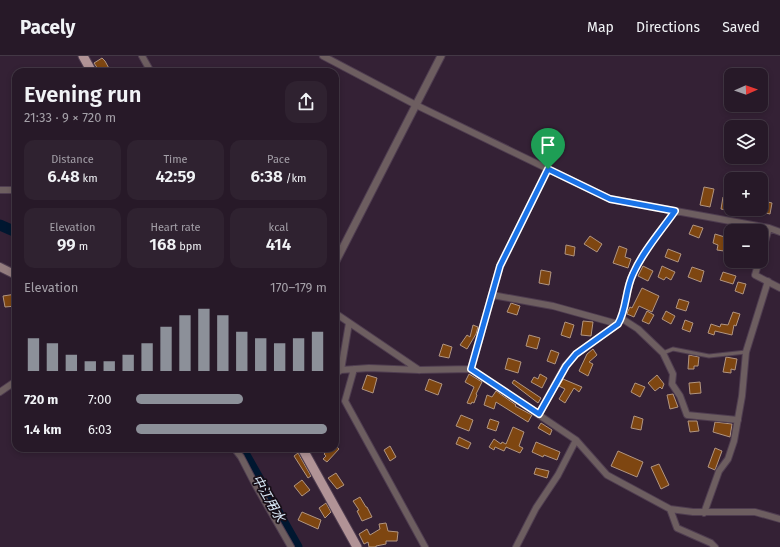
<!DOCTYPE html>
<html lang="en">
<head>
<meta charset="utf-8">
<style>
	body { margin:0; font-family:"Fira Sans","Noto Sans JP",sans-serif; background:#2f2230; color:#f1f3f6; height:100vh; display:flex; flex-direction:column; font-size:15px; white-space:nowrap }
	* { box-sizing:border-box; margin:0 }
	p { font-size:13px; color:#a4a0a8 }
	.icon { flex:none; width:22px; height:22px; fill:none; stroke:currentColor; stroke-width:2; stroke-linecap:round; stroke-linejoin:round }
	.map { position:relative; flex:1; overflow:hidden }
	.drawer { position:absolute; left:12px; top:12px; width:327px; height:384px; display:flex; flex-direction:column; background:#271928; border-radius:12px; box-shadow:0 2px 6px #0003,0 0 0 1px #433845 }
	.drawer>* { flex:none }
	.needle { width:26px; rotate:88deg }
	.controls { position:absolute; left:724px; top:12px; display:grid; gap:8px }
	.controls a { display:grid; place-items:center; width:44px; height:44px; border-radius:8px; background:#271928; box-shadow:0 2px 6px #0003,0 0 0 1px #433845; font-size:20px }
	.pin { position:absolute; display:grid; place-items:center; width:34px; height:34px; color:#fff; margin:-41px -17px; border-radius:50% 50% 50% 0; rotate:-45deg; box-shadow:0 0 4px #0007 }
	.pin .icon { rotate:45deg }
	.round { display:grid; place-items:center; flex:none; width:42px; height:42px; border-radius:12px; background:#2f2230 }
	.head { display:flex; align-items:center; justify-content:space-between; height:68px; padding:0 12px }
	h1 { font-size:22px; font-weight:600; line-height:30px }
	.figures { display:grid; grid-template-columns:repeat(3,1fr); gap:6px; height:68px; padding:4px 12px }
	.figures div { display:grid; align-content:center; border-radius:10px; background:#2f2230; text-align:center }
	.figures b { font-size:17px; font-weight:600 }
	.figures small { font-size:11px; font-weight:400 }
	.figures p { font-size:11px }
	.chart { height:112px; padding:8px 12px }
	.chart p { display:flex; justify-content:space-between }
	.chart svg { width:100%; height:72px; margin-top:4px; stroke:#8c9099; stroke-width:6 }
	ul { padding:0 12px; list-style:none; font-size:13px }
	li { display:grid; grid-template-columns:64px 48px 1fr; align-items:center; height:30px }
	li i { height:10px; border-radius:5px; background:#8c9099 }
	header { display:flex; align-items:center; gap:24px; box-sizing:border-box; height:56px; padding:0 20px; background:#271928; border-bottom:1px solid #433845 }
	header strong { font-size:19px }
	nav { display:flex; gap:22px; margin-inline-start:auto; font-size:14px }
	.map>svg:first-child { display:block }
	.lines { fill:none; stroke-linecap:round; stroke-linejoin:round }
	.river { stroke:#001730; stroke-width:11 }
	.building { fill:#7e4611; stroke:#b19581 }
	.service-casing { stroke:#4f3d50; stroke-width:5 }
	.minor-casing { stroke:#4f3d50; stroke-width:8 }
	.tertiary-casing { stroke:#4f3d50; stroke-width:9 }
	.secondary-casing { stroke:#4f3d50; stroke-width:10 }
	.primary-casing { stroke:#4f3d50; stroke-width:11 }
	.service { stroke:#6d5e60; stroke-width:3 }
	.minor { stroke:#6d5e60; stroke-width:6 }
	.tertiary { stroke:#6d5e60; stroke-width:7 }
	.secondary { stroke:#937c7e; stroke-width:8 }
	.primary { stroke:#b19396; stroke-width:9 }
	.route-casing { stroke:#fff; stroke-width:8 }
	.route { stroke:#1a73e8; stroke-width:5 }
	.labels { text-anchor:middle; stroke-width:3.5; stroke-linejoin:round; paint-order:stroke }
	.water-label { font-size:13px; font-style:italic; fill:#d7e6f5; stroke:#170e17 }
</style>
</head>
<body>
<header>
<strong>Pacely</strong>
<nav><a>Map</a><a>Directions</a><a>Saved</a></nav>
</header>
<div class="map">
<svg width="780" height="491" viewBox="0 0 780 491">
	<rect width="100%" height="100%" fill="#342135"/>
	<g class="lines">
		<path class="river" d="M0,169l16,7
			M241,392l56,99"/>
	</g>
	<path class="building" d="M102,2l3,3 6,11h-11l-6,-9z
		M704,131l10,2 -4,18 -10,-2z
		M723,141l8,1v13l-10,-2z
		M764,145l8,2 -2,11 -8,-2z
		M693,169l10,3 -4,10 -10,-4z
		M715,178l13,4 -4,13 -7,-1 1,-5 -5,-2z
		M590,180l12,8 -5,8 -13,-8z
		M566,189l9,2 -1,9 -9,-2z
		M619,190l8,3 -2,8 6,2 -3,9 -15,-5z
		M668,193l13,5 -3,8 -13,-5z
		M643,210l10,5 -5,10 -10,-5z
		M662,210l13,6 -4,8 -5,-3 -2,3 -6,-3z
		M692,211l12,4 -3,11 -13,-5z
		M541,214l10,2 -2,13 -10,-2z
		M723,216l13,4 -3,8 -13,-4z
		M738,226l8,2 -3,10 -8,-3z
		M642,232l17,8 -7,16 -13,-6 -5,11 -7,-3 1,-3 2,-4 2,1z
		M16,238v12l-11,1 -2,-11z
		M679,243l10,3 -3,9 -10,-3z
		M511,247l9,3 -3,9 -10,-3z
		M647,255l7,4 -5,9 -7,-3z
		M666,255l9,5 -4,8 -9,-5z
		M733,256l7,2 -4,12 -2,-1 -2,10 -17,-4 -1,4 -6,-2 3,-9 9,3 1,-3 7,1z
		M685,264l8,3 -3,9 -8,-3z
		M583,265l10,1 -2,14 -10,-1z
		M565,266l9,3 -4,13 -9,-3z
		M473,269l5,2 -2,7 -9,15 -7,-4 7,-10 3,2z
		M529,279l11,3 -3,11 -11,-3z
		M443,288l9,3 -3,11 -10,-2z
		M593,293l4,6 -8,7 4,2 -5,12 -9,-5 8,-17z
		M551,294l8,3 -4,11 -8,-3z
		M689,299l10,2 -1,9h-4v3h-6z
		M726,301l11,2 -2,11 -4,-1v4l-8,-1z
		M508,302l13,4 -3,11 -13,-4z
		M469,318l13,8 -6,12 1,1 -3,8 -2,-1 -1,2 -4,-1 7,-16 -9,-5z
		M540,318l7,4 -5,10 -11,-6 3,-5 4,2z
		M367,319l10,3 -4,15 -11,-4z
		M657,319l7,9 -2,5 -2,-2 -5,4 -7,-8z
		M429,323l13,5 -4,11 -13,-5z
		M563,323l19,8 -3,5 -5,-4 -9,15 -6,-4 6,-10 -6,-3z
		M514,324l27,18 -3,5 -26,-20z
		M700,326l1,11 -11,1 -1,-11z
		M635,327l10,4 -5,10 -9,-5z
		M496,335l20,14 -1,1 17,9 -4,7 -32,-20 -2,7 -10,-4 3,-10 5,2z
		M673,338l5,13 -8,2 -3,-14z
		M461,359l12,5 -4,11 -13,-5z
		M634,360l9,3 -2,11 -10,-2z
		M490,363l9,3 -3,9 -9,-3z
		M688,365h9l2,10 -9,1z
		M715,366l17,2 -2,13 -17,-5z
		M541,367l11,7 -2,5 -12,-7z
		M513,371l11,5 -5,14 4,2 -3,5 -14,-6 -2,4 -9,-4 -1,3 -5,-3 5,-8 7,5 1,-2 4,2z
		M459,381l12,6 -3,6 -12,-5z
		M536,386l24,10 -3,8 -13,-5 -1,2 -11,-5z
		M336,390l3,3 -12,13 -4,-3 3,-3 -2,-2 6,-6 2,2z
		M390,390l6,11 -6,4 -6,-11z
		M715,392l7,3 -7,19 -7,-3z
		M618,395l25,11 -6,15 -26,-11z
		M298,397l13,23 -3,2 -14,-22z
		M659,408l10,21 -8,4 -10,-22z
		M536,412l13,3 -2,7 -13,-4z
		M336,417l8,12 -7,4 -9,-11z
		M302,424l8,10 -8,6 -8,-10z
		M360,441l6,10h1l5,10 -10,4 -5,-10 2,-1 -6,-9z
		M326,447l5,9 -6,6 -6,-10z
		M302,456l19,8 -3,9 -20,-9z
		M386,467l2,8 10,1 -1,9h-11v3l-10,2v1h-7l-1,-5 -4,2 -5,-10 8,-5 3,6 10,-6 -1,-5z"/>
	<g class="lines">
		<defs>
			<path id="service" d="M663,297l10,-4 36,7 37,-4"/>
			<path id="minor" d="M142,0l9,16
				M323,0l93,49 194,94 159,29 11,4
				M0,134h16
				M761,199l8,-27
				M759,205l-4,14 25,13
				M492,239l61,11 65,18
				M335,257l84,57
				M621,262l17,11 25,24 10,21 -1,10 8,12 7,19 51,5
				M354,313l-9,32 80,146
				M471,313l29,-103 48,-97
				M341,314l8,-47
				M335,318l6,-4 28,-2 50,2 52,-1 105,71 31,35 63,34 23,3h62l25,7
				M0,336l16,-11
				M539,358l26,-48 11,-12 42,-30c9,-15 7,-34 15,-50 10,-23 28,-43 42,-63
				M234,392l7,9 15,29 35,61
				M670,453l7,19 34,15 4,4
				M704,457l15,-42 9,-12 6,-18 8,-45 4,-44 22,-71
				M516,491l20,-39 22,-33 18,-35"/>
			<path id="tertiary" d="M335,207l106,-207"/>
			<path id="secondary" d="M0,211l16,8"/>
			<path id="primary" d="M83,0l9,16
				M302,392l55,99"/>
		</defs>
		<use href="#service" class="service-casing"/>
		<use href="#minor" class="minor-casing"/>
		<use href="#tertiary" class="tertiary-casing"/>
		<use href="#secondary" class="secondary-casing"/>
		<use href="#primary" class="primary-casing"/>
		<use href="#service" class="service"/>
		<use href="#minor" class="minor"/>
		<use href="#tertiary" class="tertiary"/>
		<use href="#secondary" class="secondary"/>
		<use href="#primary" class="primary"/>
	</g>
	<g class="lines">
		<defs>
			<path id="route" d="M548,113l62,30 65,12c-14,20 -32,40 -42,63 -8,16 -6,35 -15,50l-42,30 -10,12 -27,48 -68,-45 29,-103z"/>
		</defs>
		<use href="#route" class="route-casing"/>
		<use href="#route" class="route"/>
	</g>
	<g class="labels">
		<g class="water-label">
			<text transform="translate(269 442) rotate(60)" y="5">中江用水</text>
		</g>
	</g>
</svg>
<div class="controls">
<a><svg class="needle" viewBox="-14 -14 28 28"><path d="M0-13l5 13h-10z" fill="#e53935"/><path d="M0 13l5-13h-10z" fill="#a4a0a8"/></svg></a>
<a><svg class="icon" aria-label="layers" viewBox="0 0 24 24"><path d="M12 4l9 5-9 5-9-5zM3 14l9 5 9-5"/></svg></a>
<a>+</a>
<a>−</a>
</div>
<div class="pin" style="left:548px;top:113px;background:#1e9e55"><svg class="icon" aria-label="arrive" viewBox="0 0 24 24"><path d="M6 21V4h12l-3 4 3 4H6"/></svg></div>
<section class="drawer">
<div class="head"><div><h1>Evening run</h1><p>21:33 · 9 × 720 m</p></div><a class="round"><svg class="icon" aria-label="share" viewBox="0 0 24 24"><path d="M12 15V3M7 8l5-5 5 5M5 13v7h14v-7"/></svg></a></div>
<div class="figures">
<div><p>Distance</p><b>6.48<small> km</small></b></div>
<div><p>Time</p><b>42:59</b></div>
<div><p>Pace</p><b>6:38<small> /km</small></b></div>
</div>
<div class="figures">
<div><p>Elevation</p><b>99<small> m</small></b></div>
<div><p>Heart rate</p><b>168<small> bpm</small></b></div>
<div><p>kcal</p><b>414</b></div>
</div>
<div class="chart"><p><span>Elevation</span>170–179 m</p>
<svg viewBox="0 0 160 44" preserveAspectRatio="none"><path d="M5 44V24M15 44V27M25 44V34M35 44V38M45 44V38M55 44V34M65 44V27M75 44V17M85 44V10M95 44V6M105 44V10M115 44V20M125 44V24M135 44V27M145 44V24M155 44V20"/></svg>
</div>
<ul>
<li><b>720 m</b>7:00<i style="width:56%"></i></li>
<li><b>1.4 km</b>6:03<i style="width:100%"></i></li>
</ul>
</section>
</div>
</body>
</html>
